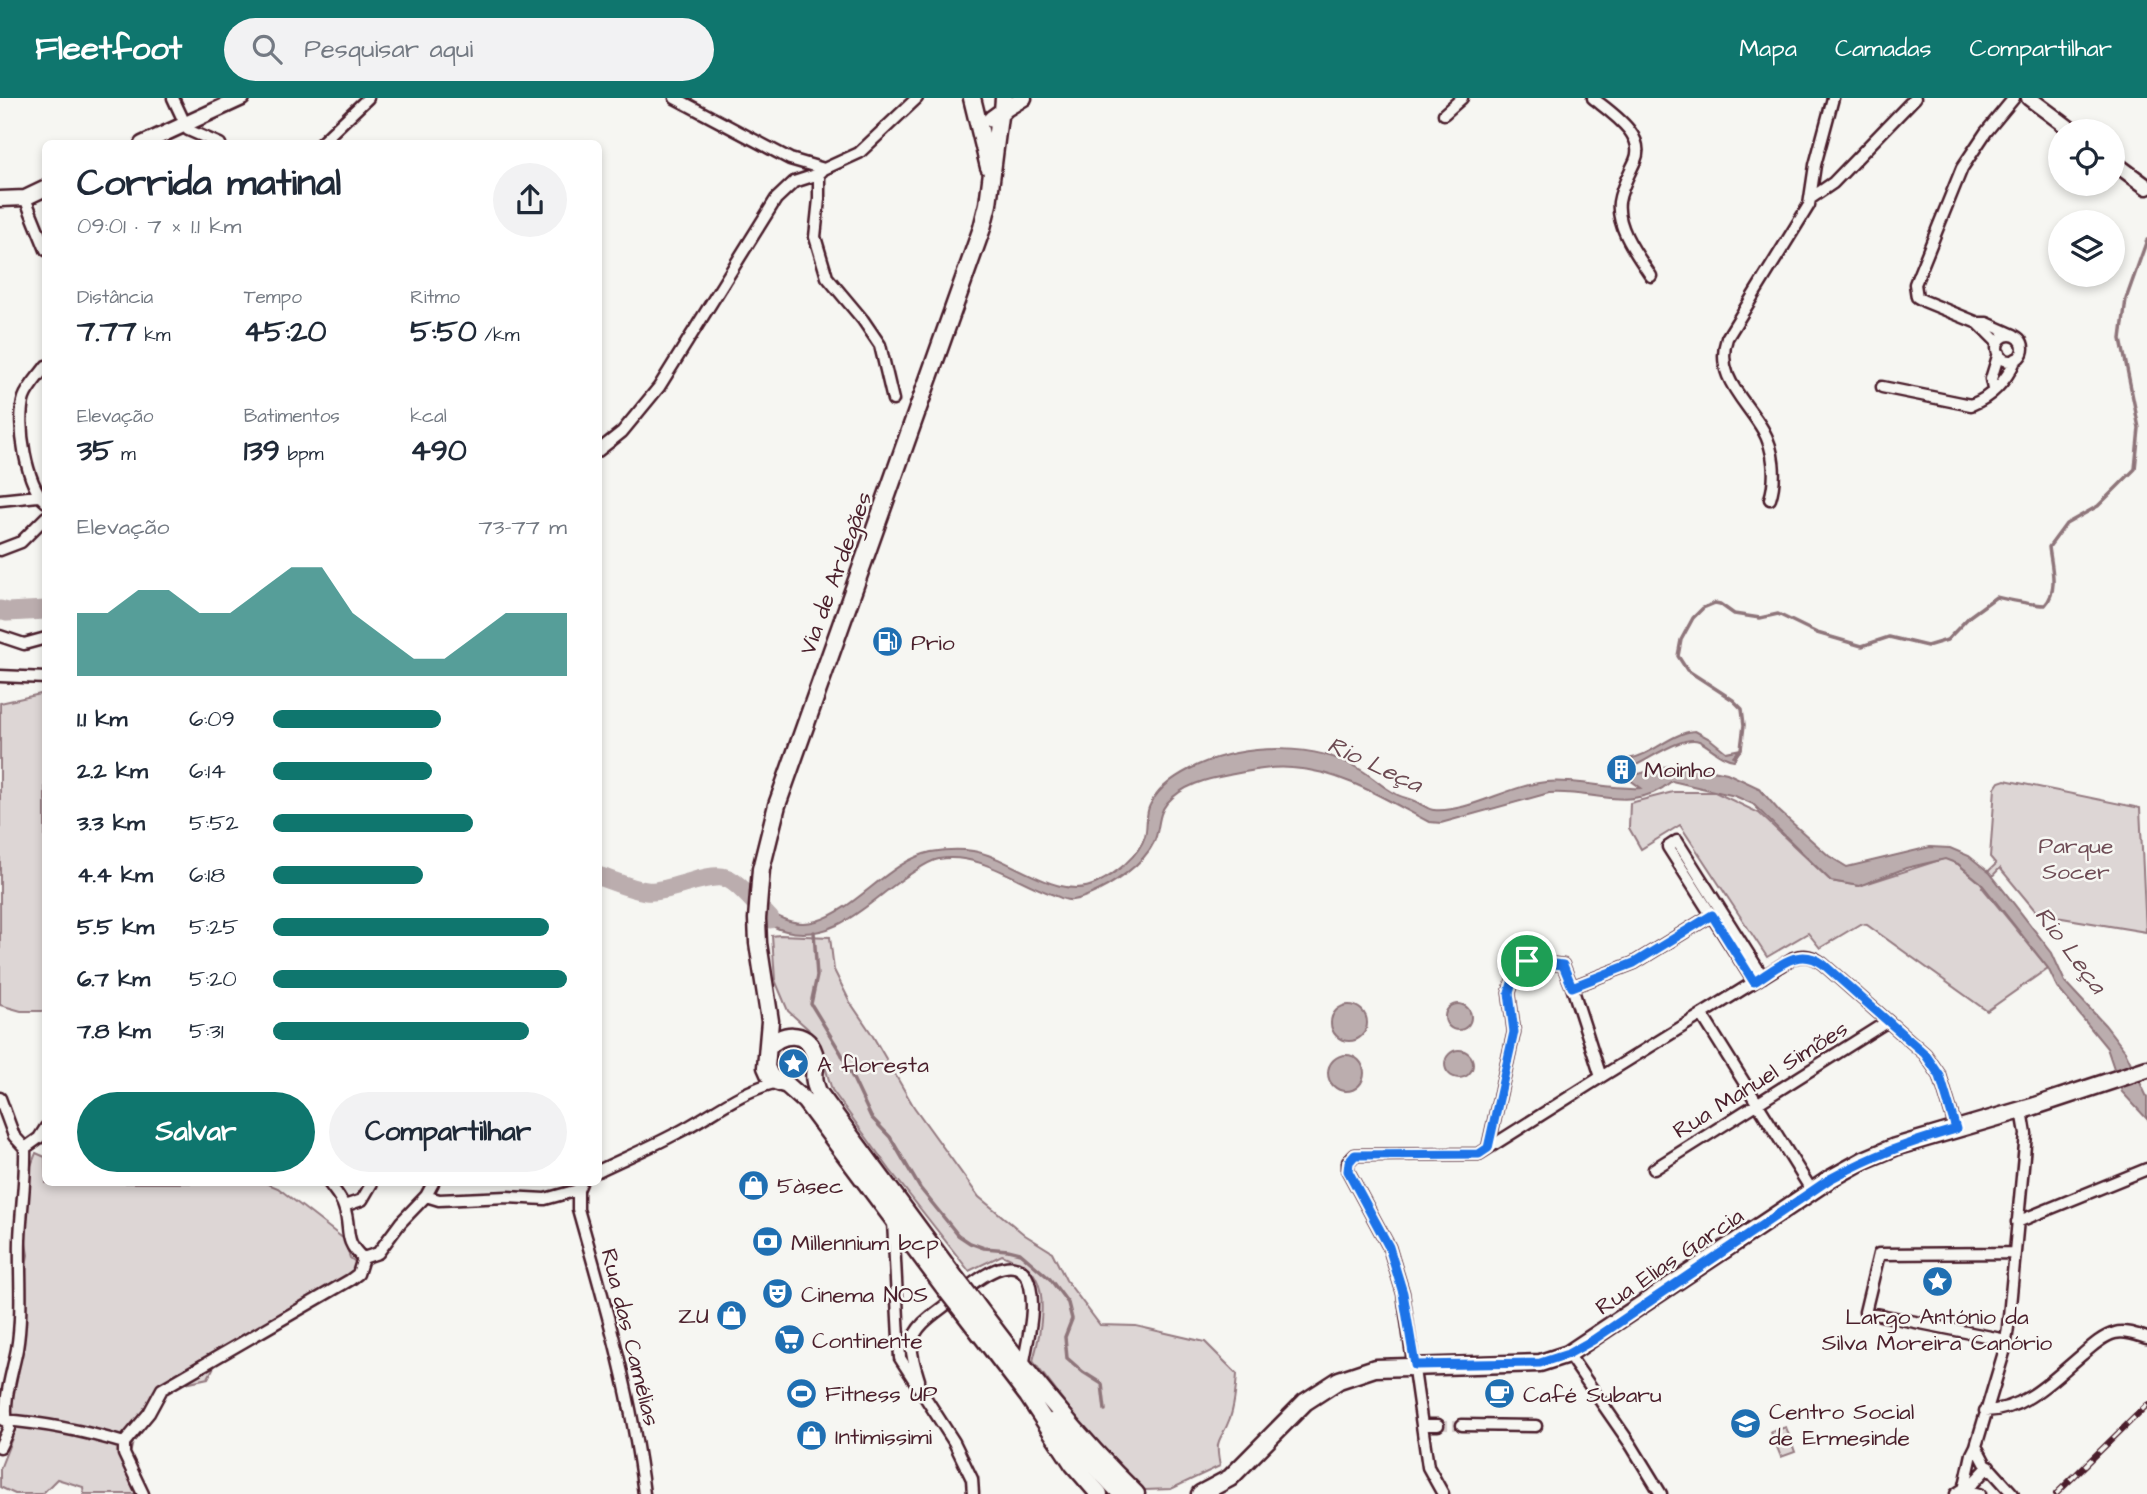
<!DOCTYPE html>
<html lang="pt">
<head>
<meta charset="utf-8">
<style>
	body { margin:0; font-family:"Architects Daughter",sans-serif; background:#f2f2f3; color:#1f2937; height:100vh; display:flex; flex-direction:column; font-size:26px; white-space:nowrap }
	* { box-sizing:border-box; margin:0 }
	p { font-size:23px; color:#747a83 }
	.icon { flex:none; width:38px; height:38px; fill:none; stroke:currentColor; stroke-width:2; stroke-linecap:round; stroke-linejoin:round }
	.map { position:relative; flex:1; overflow:hidden }
	.side { position:absolute; left:42px; top:42px; width:560px; height:1046px; display:flex; flex-direction:column; background:#fff; border-radius:10px; box-shadow:0 4px 10px #0003 }
	.side>* { flex:none }
	.buttons { position:absolute; left:2048px; top:21px; display:grid; gap:14px }
	.buttons a { display:grid; place-items:center; width:77px; height:77px; border-radius:50%; background:#fff; box-shadow:0 4px 10px #0003; font-size:35px }
	.pin { position:absolute; display:grid; place-items:center; width:60px; height:60px; color:#fff; margin:-30px; border:4px solid #fff; border-radius:50%; box-shadow:0 2px 7px #0007 }
	.round { display:grid; place-items:center; flex:none; width:74px; height:74px; border-radius:37px; background:#f2f2f3 }
	.summary { display:flex; align-items:center; justify-content:space-between; height:119px; padding:0 35px }
	h1 { font-size:38px; font-weight:800; line-height:52px }
	.stats { display:grid; grid-template-columns:repeat(3,1fr); gap:10px; height:119px; padding:7px 35px }
	.stats div { display:grid; align-content:center }
	.stats b { font-size:30px; font-weight:800 }
	.stats small { font-size:19px; font-weight:400 }
	.stats p { font-size:19px }
	.chart { height:196px; padding:14px 35px }
	.chart p { display:flex; justify-content:space-between }
	.chart svg { width:100%; height:126px; margin-top:7px; fill:#0f766e; opacity:.7 }
	.button { display:flex; gap:14px; margin-top:auto; padding:14px 35px }
	.button a { flex:1; height:80px; border-radius:42px; background:#0f766e; color:#fff; font-size:28px; font-weight:800; line-height:80px; text-align:center }
	.button a+a { background:#f2f2f3; color:#1f2937 }
	ul { padding:0 35px; list-style:none; font-size:23px }
	li { display:grid; grid-template-columns:112px 84px 1fr; align-items:center; height:52px }
	li i { height:18px; border-radius:9px; background:#0f766e }
	header { display:flex; align-items:center; gap:42px; box-sizing:border-box; height:98px; padding:0 35px; background:#0f766e; color:#fff }
	header strong { font-size:33px }
	nav { display:flex; gap:38px; margin-inline-start:auto; font-size:24px }
	.search { width:490px; height:63px; background:#f2f2f3; display:flex; align-items:center; gap:18px; box-sizing:border-box; padding:0 24px; border-radius:38px; color:#747a83; font-size:26px }
	.map>svg:first-child { display:block }
	.green { fill:#ddd6d5; stroke:#947a80; stroke-width:2 }
	.water { fill:#bbadae; stroke:#8e747a; stroke-width:2 }
	.lines { fill:none; stroke-linecap:round; stroke-linejoin:round }
	.stream { stroke:#8e747a; stroke-width:3.5 }
	.river { stroke:#bbadae; stroke-width:19 }
	.street-tunnel { stroke:#d4cbca; stroke-width:10; stroke-dasharray:10 5; stroke-linecap:butt }
	.street-casing { stroke:#4a1f2b; stroke-width:15 }
	.secondary-casing { stroke:#4a1f2b; stroke-width:19 }
	.primary-casing { stroke:#4a1f2b; stroke-width:21 }
	.street { stroke:#f6f6f2; stroke-width:10 }
	.secondary { stroke:#f6f6f2; stroke-width:14 }
	.primary { stroke:#f6f6f2; stroke-width:16 }
	.rail-casing { stroke:#4a1f2b; stroke-width:6 }
	.rail { stroke:#f6f6f2; stroke-width:3.5; stroke-dasharray:10; stroke-linecap:butt }
	.primary-bridge-casing { stroke:#4a1f2b; stroke-width:21; stroke-linecap:butt }
	.primary-bridge { stroke:#f6f6f2; stroke-width:16 }
	.route-casing { stroke:#fff; stroke-width:14 }
	.route { stroke:#1a73e8; stroke-width:9 }
	.labels { text-anchor:middle; stroke-width:5; stroke-linejoin:round; paint-order:stroke }
	.street-label { font-size:23px; fill:#4a1f2b; stroke:#f6f6f2 }
	.poi-label { font-size:23px; fill:#4a1f2b; stroke:#f6f6f2; text-anchor:start }
	.park-label { font-size:23px; fill:#6f4d56; stroke:#f6f6f2 }
	.water-label { font-size:24px; font-style:italic; fill:#6c4a52; stroke:#f6f6f2 }
</style>
</head>
<body>
<header>
<strong>Fleetfoot</strong>
<div class="search"><svg class="icon" aria-label="search" viewBox="0 0 24 24"><circle cx="10" cy="10" r="6"/><path d="M15 15l6 6"/></svg>Pesquisar aqui</div>
<nav><a>Mapa</a><a>Camadas</a><a>Compartilhar</a></nav>
</header>
<div class="map">
<svg width="2147" height="1396" viewBox="0 0 2147 1396">
	<rect width="100%" height="100%" fill="#f6f6f2"/>
	<filter id="ink" filterUnits="userSpaceOnUse"><feTurbulence type="fractalNoise" baseFrequency=".0143" numOctaves="2"/><feDisplacementMap in="SourceGraphic" scale="14" xChannelSelector="R" yChannelSelector="G"/><feConvolveMatrix kernelMatrix="1 2 1 2 8 2 1 2 1" color-interpolation-filters="sRGB"/></filter>
	<g filter="url(#ink)">
		<path class="green" d="M45,595v318h-24l-21,-6v-302z
			M2005,682l135,28 6,124 -108,-18 -38,-46 -18,19 66,81 -61,43 -120,-86 -7,-1 -40,24 -12,-15 -41,24 -87,-132 -39,24 -12,-21 1,-25 43,-11h42l44,21 72,68 28,5 87,-28 12,6 20,17 18,-17 -6,-7 5,-69 4,-6z
			M780,837l50,2 4,33 16,32 21,31 43,74 65,90 46,38 27,17 14,28 34,45 36,1 69,16 32,32c-1,14 -2,30 -7,44 -9,25 -16,17 -10,48l-49,23 -26,1 -59,-60 -53,-69c7,-25 18,-76 -6,-94 -7,-5 -17,-8 -25,-12l-33,16 -79,-101 -58,-80 -13,-43 -11,-18 -20,-18 -13,-31 -3,-44z
			M774 962a16 16 0 1 1 32 0a16 16 0 1 1-32 0Z
			M36,1055l9,4 1,26h220l12,5 66,51 6,19 12,9 -39,34 -105,58 -10,19 -46,10 -27,46 -6,24 13,36h-58l-1,-7 -26,-8 -15,15h-27l-15,-7v-18l12,-31 -2,-31 10,-110 8,-42 -6,-35 7,-49z
			M1786,1329l9,25 -14,5 -10,-25z"/>
		<path class="water" d="M1695,633l15,8 16,13 15,-3 -7,11c-14,-2 -23,-13 -35,-19 -16,-6 -48,17 -63,24l-2,6 5,3 23,-7 27,-2 38,8 32,15 20,23 50,45 18,11 83,-20 20,1 19,8 21,17 62,80 13,29 40,43 20,26 22,46v22l-25,-27 -15,-44 -50,-61 -9,-19 -68,-86 -22,-18 -13,-5 -39,9 -47,18 -28,-5 -78,-77 -18,-8 -63,-15c-40,34 -79,8 -123,12l-108,30 -12,-1c-44,-23 -87,-51 -137,-54 -21,-2 -43,3 -63,7 -23,4 -46,10 -62,28 -10,12 -7,26 -13,39 -10,22 -43,44 -65,53 -5,2 -14,6 -20,5 -5,0 -10,-3 -15,-5 -36,-12 -74,-43 -115,-36 -11,2 -22,11 -32,17 -38,25 -71,67 -121,55 -10,-2 -19,-8 -29,-12l1,-18c65,66 112,-36 173,-49 12,-2 30,-3 42,-1 38,6 86,52 124,32 18,-9 42,-27 48,-47 3,-10 0,-22 5,-31 10,-20 29,-31 48,-40 48,-21 118,-23 163,5 12,7 22,18 35,24 7,4 17,5 24,10 5,2 9,6 14,6 34,3 76,-25 112,-28 32,-3 63,8 95,6l-15,-11 -1,-15 3,-3c25,-4 42,-26 67,-28z
			M1445 919a13 13 0 1 1 26 0a13 13 0 1 1-26 0Z
			M1331 925a18 18 0 1 1 36 0a18 18 0 1 1-36 0Z
			M1445 966a14 14 0 1 1 28 0a14 14 0 1 1-28 0Z
			M1328 975a18 18 0 1 1 36 0a18 18 0 1 1-36 0Z"/>
		<g class="lines">
			<path class="stream" d="M1734,658l7,-7 3,-24 -2,-16 -9,-9 -46,-30 -9,-14 3,-16 12,-22 10,-10 12,-5 5,1 14,10 26,4 18,-4 39,19 45,13 27,-9 38,9 20,-6 23,-24 26,-19c14,3 35,8 49,8 14,-15 6,-40 4,-58l17,-23 32,-18 37,-37 4,-41 -18,-89 5,-40 21,-59
				M814,834l3,44 -6,28 30,49 30,64 19,20 30,51 38,47 12,8 14,5 24,2 12,3 30,26 18,24 4,16 -7,18 2,21 16,14 19,12 3,26"/>
			<path class="river" d="M0,512l7,2 39,-2
				M598,778c16,5 32,13 48,15 21,3 62,-20 80,-13 13,4 33,30 44,41"/>
			<path class="street-tunnel" d="M1438,1327h24"/>
			<defs>
				<path id="street" d="M173,0l15,32 32,14
					M675,0l115,61 34,10 35,-16 58,-55
					M1593,0c17,14 54,37 42,63 -6,13 -14,27 -16,41 -3,26 19,54 32,74
					M2014,0l-28,34 -24,36 -47,116 2,13 7,4 54,22h9l27,12
					M1444,16l18,-16
					M320,46l48,-46
					M819,76v25l-4,38 12,40 36,43 17,25 13,55
					M25,100l21,52
					M1811,100l22,-15 82,-85
					M1978,225l20,20
					M1997 250a13 13 0 1 1 26 0a13 13 0 1 1-26 0Z
					M46,268c-7,10 -18,21 -22,32 -8,24 2,88 22,104
					M1882,289l89,18c21,-8 36,-26 45,-46
					M1993,291l-2,-10 8,-26
					M598,353l24,-19 37,-45 117,-188 18,-17 25,-8 5,-5
					M1770,401c7,-22 4,-50 -7,-69 -17,-30 -49,-53 -36,-92l82,-133 6,-40 18,-67
					M0,402l38,-4
					M0,452l21,-8 25,-25
					M0,538l24,8 22,-6
					M0,578l46,2
					M1754,884l-86,-135 9,-6 86,136
					M1702,917l110,176
					M1601,979l192,-119c12,-4 20,-2 30,6l102,90 15,22 16,53
					M0,1000l14,38 11,12
					M25,1050l14,-10 7,-11
					M1488,1050l26,-116 -5,-39 7,-23 11,-9 36,4 9,22 62,-24 78,-48
					M1654,1071l234,-148
					M598,1073c27,-13 53,-24 79,-38 33,-17 64,-43 101,-51
					M329,1085c5,7 13,16 15,24 8,22 -2,33 19,51
					M578,1092v19c27,95 54,187 66,285
					M426,1098l13,4 68,-3 38,2 33,-9 3,-7
					M344,1108l18,-6 10,-17
					M893,1123l7,137 54,84 18,37 1,15
					M2017,1124l130,-53
					M363,1160l15,-5 23,-31 25,-26 7,-13
					M2006,1242l-141,-28 14,-58 135,-1
					M1568,1256l63,91 30,49
					M919,1282c-3,-10 -9,-27 -7,-37 3,-19 27,-32 40,-43 17,-14 67,-59 78,-14 6,26 -3,55 -7,81
					M1985,1313c41,-1 69,-33 98,-57 9,-8 20,-18 32,-21 10,-3 22,2 32,5
					M3,1322c42,3 81,11 121,23
					M1423,1327h15
					M1462,1327l74,1
					M0,1349l9,-19c-9,-20 4,-57 8,-79 6,-36 2,-73 3,-109 1,-31 6,-61 5,-92
					M1964,1392l8,-36 4,-8
					M1964,1392l16,4
					M143,1396l-19,-40v-11l25,-30 13,-24 188,-109 8,-6 5,-16
					M1443,1396l-15,-27 -25,-174 -14,-46 -41,-76v-9l7,-7 124,-1 122,-77 -29,-90
					M1956,1396l18,-12 15,-16
					M2013,1396l-28,-31 -9,-17 29,-97 3,-22 18,-193 -4,-24"/>
				<path id="secondary" d="M2029,0l44,33
					M1003,13l21,-13
					M142,46l100,-46
					M2112,63l35,26
					M0,101l25,-1 21,-10
					M1051,1323l69,73"/>
				<path id="primary" d="M972,0l17,69
					M992,21l11,-8 1,-13
					M768,950c12,-15 38,-19 46,5 4,14 -4,21 4,39l138,187
					M944,1189l-139,-186 -18,-16 -9,-3 -8,-6 -4,-9 4,-46 -12,-78 -1,-24 4,-50 16,-64 205,-577 6,-24 11,-88
					M974,1204c50,67 102,134 162,192
					M962,1212l66,86 45,68 26,30
					M1200,1396l30,-16 75,-76 34,-22 36,-12 165,-5 28,-9 262,-175 34,-19 31,-13 137,-40 115,-38"/>
			</defs>
			<use href="#street" class="street-casing"/>
			<use href="#secondary" class="secondary-casing"/>
			<use href="#primary" class="primary-casing"/>
			<use href="#street" class="street"/>
			<use href="#secondary" class="secondary"/>
			<use href="#primary" class="primary"/>
			<defs>
				<path id="rail" d="M2056,1396l91,-89"/>
			</defs>
			<use href="#rail" class="rail-casing"/>
			<use href="#rail" class="rail"/>
			<defs>
				<path id="primary-bridge" d="M956,1181l18,23
					M944,1189l18,23"/>
			</defs>
			<use href="#primary-bridge" class="primary-bridge-casing"/>
			<use href="#primary-bridge" class="primary-bridge"/>
		</g>
	</g>
	<g class="lines" filter="url(#ink)">
		<defs>
			<path id="route" d="M1712,817l42,67c22,-13 44,-37 69,-18l102,90 15,22 16,53c-48,14 -82,26 -126,50l-237,161 -25,14 -28,9 -125,2 -12,-72 -14,-46 -41,-76 1,-9 6,-7 124,-1 9,-6 26,-116 -5,-39 7,-23 11,-9 36,4 9,22 62,-24z"/>
		</defs>
		<use href="#route" class="route-casing"/>
		<use href="#route" class="route"/>
	</g>
	<defs>
		<symbol id="fuel-disc" viewBox="-11 -11 22 22"><circle r="9.5" fill="#1f6fb2" stroke="#f6f6f2"/><path d="M-5.5-6h7V0h2V4h1.3V-2.5L3-4.5l.8-.8L6-3V5H2.5V1h-1V6h-7ZM-4.2-4.7v3.2H.2V-4.7Z" fill="#fff"/></symbol>
		<symbol id="building-disc" viewBox="-11 -11 22 22"><circle r="9.5" fill="#1f6fb2" stroke="#f6f6f2"/><path d="M-4-6H4V6H1V3H-1V6H-4ZM-2.5-4.3h1.7v1.8h-1.7ZM.8-4.3h1.7v1.8H.8ZM-2.5-1h1.7V.8h-1.7ZM.8-1h1.7V.8H.8Z" fill="#fff"/></symbol>
		<symbol id="sight-disc" viewBox="-11 -11 22 22"><circle r="9.5" fill="#1f6fb2" stroke="#f6f6f2"/><path d="M0-6L1.8-2.2L6-1.7L2.9 1.2L3.7 5.4L0 3.3L-3.7 5.4L-2.9 1.2L-6-1.7L-1.8-2.2Z" fill="#fff"/></symbol>
		<symbol id="shop-disc" viewBox="-11 -11 22 22"><circle r="9.5" fill="#1f6fb2" stroke="#f6f6f2"/><path d="M-5-2.5h2.3a2.7 3.5 0 0 1 5.4 0H5L5.5 6h-11ZM-1.5-2.5h3a1.5 2.3 0 0 0-3 0Z" fill="#fff"/></symbol>
		<symbol id="bank-disc" viewBox="-11 -11 22 22"><circle r="9.5" fill="#1f6fb2" stroke="#f6f6f2"/><path d="M-6-4H6V4H-6ZM0-2.3a2.3 2.3 0 1 0 0 4.6a2.3 2.3 0 1 0 0-4.6Z" fill="#fff"/></symbol>
		<symbol id="theatre-disc" viewBox="-11 -11 22 22"><circle r="9.5" fill="#1f6fb2" stroke="#f6f6f2"/><path d="M-5-5.5Q0-4 5-5.5V0Q5 5 0 6Q-5 5-5 0ZM-3.3-2.5H-1v1.5H-3.3ZM1-2.5H3.3v1.5H1ZM-2.8 1Q0 5.5 2.8 1Z" fill="#fff"/></symbol>
		<symbol id="supermarket-disc" viewBox="-11 -11 22 22"><circle r="9.5" fill="#1f6fb2" stroke="#f6f6f2"/><path d="M-6-5.5h2.5l.6 2H6L4.5 2H-2.5L-4.4-4H-6ZM-1.5 3.2a1.3 1.3 0 1 0 .1 0ZM3 3.2a1.3 1.3 0 1 0 .1 0Z" fill="#fff"/></symbol>
		<symbol id="stadium-disc" viewBox="-11 -11 22 22"><circle r="9.5" fill="#1f6fb2" stroke="#f6f6f2"/><path d="M0-5a6.5 5 0 1 0 0 10a6.5 5 0 1 0 0-10ZM-3.5-1.8h7v3.6h-7Z" fill="#fff"/></symbol>
		<symbol id="cafe-disc" viewBox="-11 -11 22 22"><circle r="9.5" fill="#1f6fb2" stroke="#f6f6f2"/><path d="M-5.5-4.5H6V0H3Q3 3.5 0 3.5H-2.5Q-5.5 3.5-5.5 0ZM3-3.2v2h1.7v-2ZM-6 4.5H4V6H-6Z" fill="#fff"/></symbol>
		<symbol id="school-disc" viewBox="-11 -11 22 22"><circle r="9.5" fill="#1f6fb2" stroke="#f6f6f2"/><path d="M0-5L7-2L0 1L-7-2ZM-4 1L0 2.5L4 1V4Q0 6-4 4Z" fill="#fff"/></symbol>
	</defs>
	<g fill-rule="evenodd">
		<use href="#fuel-disc" x="870" y="526" width="35" height="35"/>
		<use href="#building-disc" x="1604" y="654" width="35" height="35"/>
		<use href="#sight-disc" x="776" y="948" width="35" height="35"/>
		<use href="#shop-disc" x="736" y="1070" width="35" height="35"/>
		<use href="#bank-disc" x="750" y="1126" width="35" height="35"/>
		<use href="#sight-disc" x="1920" y="1166" width="35" height="35"/>
		<use href="#theatre-disc" x="760" y="1178" width="35" height="35"/>
		<use href="#shop-disc" x="714" y="1200" width="35" height="35"/>
		<use href="#supermarket-disc" x="772" y="1224" width="35" height="35"/>
		<use href="#stadium-disc" x="784" y="1278" width="35" height="35"/>
		<use href="#cafe-disc" x="1482" y="1278" width="35" height="35"/>
		<use href="#school-disc" x="1728" y="1308" width="35" height="35"/>
		<use href="#shop-disc" x="794" y="1320" width="35" height="35"/>
	</g>
	<g class="labels">
		<g class="street-label">
			<text transform="translate(835 475) rotate(-70)" y="8">Via de Ardegães</text>
			<text transform="translate(1760 981) rotate(-32)" y="8">Rua Manuel Simões</text>
			<text transform="translate(1669 1163) rotate(-34)" y="8">Rua Elias Garcia</text>
			<text transform="translate(631 1239) rotate(76)" y="8">Rua das Camélias</text>
		</g>
		<g class="poi-label">
			<text x="911" y="552">Prio</text>
			<text x="1644" y="679">Moinho</text>
			<text x="817" y="974">A floresta</text>
			<text x="777" y="1095">5àsec</text>
			<text x="791" y="1152">Millennium bcp</text>
			<text x="801" y="1204">Cinema NOS</text>
			<text x="709" y="1225" text-anchor="end">ZU</text>
			<text x="1937" y="1226" text-anchor="middle">Largo António da<tspan x="1937" dy="26">Silva Moreira Canório</tspan></text>
			<text x="812" y="1250">Continente</text>
			<text x="825" y="1303">Fitness UP</text>
			<text x="1523" y="1304">Café Subaru</text>
			<text x="1769" y="1321">Centro Social<tspan x="1769" dy="26">de Ermesinde</tspan></text>
			<text x="835" y="1346">Intimissimi</text>
		</g>
		<g class="park-label">
			<text x="2076" y="755">Parque<tspan x="2076" dy="26">Socer</tspan></text>
		</g>
		<g class="water-label">
			<text transform="translate(1375 666) rotate(25)" y="8">Rio Leça</text>
			<text transform="translate(2071 852) rotate(53)" y="8">Rio Leça</text>
		</g>
	</g>
</svg>
<div class="buttons">
<a><svg class="icon" aria-label="locate" viewBox="0 0 24 24"><circle cx="12" cy="12" r="6"/><path d="M12 2v4M12 18v4M2 12h4M18 12h4"/></svg></a>
<a><svg class="icon" aria-label="layers" viewBox="0 0 24 24"><path d="M12 4l9 5-9 5-9-5zM3 14l9 5 9-5"/></svg></a>
</div>
<div class="pin" style="left:1527px;top:863px;background:#1e9e55"><svg class="icon" aria-label="arrive" viewBox="0 0 24 24"><path d="M6 21V4h12l-3 4 3 4H6"/></svg></div>
<section class="side">
<div class="summary"><div><h1>Corrida matinal</h1><p>09:01 · 7 × 1.1 km</p></div><a class="round"><svg class="icon" aria-label="share" viewBox="0 0 24 24"><path d="M12 15V3M7 8l5-5 5 5M5 13v7h14v-7"/></svg></a></div>
<div class="stats">
<div><p>Distância</p><b>7.77<small> km</small></b></div>
<div><p>Tempo</p><b>45:20</b></div>
<div><p>Ritmo</p><b>5:50<small> /km</small></b></div>
</div>
<div class="stats">
<div><p>Elevação</p><b>35<small> m</small></b></div>
<div><p>Batimentos</p><b>139<small> bpm</small></b></div>
<div><p>kcal</p><b>490</b></div>
</div>
<div class="chart"><p><span>Elevação</span>73–77 m</p>
<svg viewBox="0 0 160 44" preserveAspectRatio="none"><path d="M0 44V22L10 22L20 14L30 14L40 22L50 22L60 14L70 6L80 6L90 22L100 30L110 38L120 38L130 30L140 22L150 22L160 22V44z"/></svg>
</div>
<ul>
<li><b>1.1 km</b>6:09<i style="width:57%"></i></li>
<li><b>2.2 km</b>6:14<i style="width:54%"></i></li>
<li><b>3.3 km</b>5:52<i style="width:68%"></i></li>
<li><b>4.4 km</b>6:18<i style="width:51%"></i></li>
<li><b>5.5 km</b>5:25<i style="width:94%"></i></li>
<li><b>6.7 km</b>5:20<i style="width:100%"></i></li>
<li><b>7.8 km</b>5:31<i style="width:87%"></i></li>
</ul>
<div class="button"><a>Salvar</a><a>Compartilhar</a></div>
</section>
</div>
</body>
</html>
